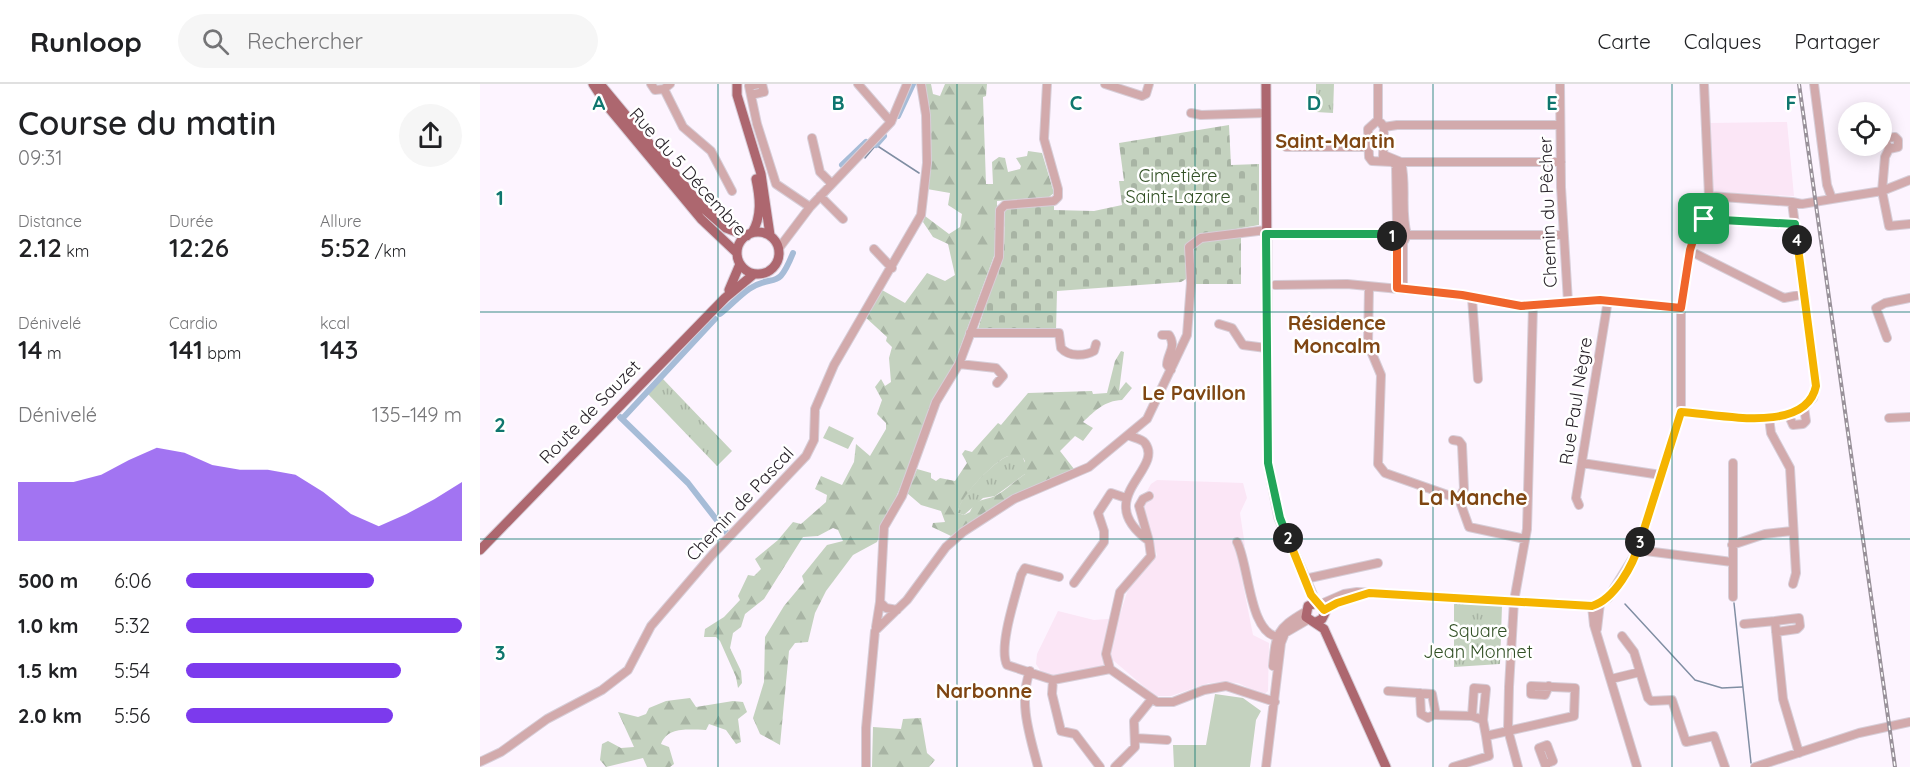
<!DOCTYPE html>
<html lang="fr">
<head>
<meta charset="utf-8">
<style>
	body { margin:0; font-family:Quicksand,sans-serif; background:#f6f6f6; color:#202124; height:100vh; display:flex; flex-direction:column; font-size:22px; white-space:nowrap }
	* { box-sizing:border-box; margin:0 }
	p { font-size:20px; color:#757577 }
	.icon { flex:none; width:33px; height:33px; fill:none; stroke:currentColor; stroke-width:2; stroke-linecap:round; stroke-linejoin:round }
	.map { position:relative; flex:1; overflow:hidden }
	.panel { display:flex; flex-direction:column; background:#fff; width:480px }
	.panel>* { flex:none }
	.tools { position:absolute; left:1358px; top:18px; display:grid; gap:12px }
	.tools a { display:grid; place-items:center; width:54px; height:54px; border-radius:50%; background:#fff; box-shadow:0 3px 15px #0003; font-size:30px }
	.pin { position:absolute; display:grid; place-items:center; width:51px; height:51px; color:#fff; margin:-26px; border-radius:12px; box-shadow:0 3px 9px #0006 }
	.km { position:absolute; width:30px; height:30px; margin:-15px; border-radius:50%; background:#222; color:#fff; font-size:16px; line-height:30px; text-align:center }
	.round { display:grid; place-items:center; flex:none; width:63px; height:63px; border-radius:32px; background:#f6f6f6 }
	.overview { display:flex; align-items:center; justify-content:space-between; height:102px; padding:0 18px }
	h1 { font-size:33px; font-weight:600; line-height:45px }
	.stats { display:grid; grid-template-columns:repeat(3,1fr); gap:9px; height:102px; padding:6px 18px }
	.stats div { display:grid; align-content:center }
	.stats b { font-size:26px; font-weight:600 }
	.stats small { font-size:16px; font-weight:400 }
	.stats p { font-size:16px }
	.chart { height:168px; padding:12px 18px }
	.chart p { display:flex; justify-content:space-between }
	.chart svg { width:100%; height:108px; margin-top:6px; fill:#7c3aed; opacity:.7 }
	ul { padding:0 18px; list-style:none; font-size:20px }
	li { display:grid; grid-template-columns:96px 72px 1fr; align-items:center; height:45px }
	li i { height:15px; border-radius:8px; background:#7c3aed }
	header { display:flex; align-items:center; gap:36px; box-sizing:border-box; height:84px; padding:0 30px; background:#fff; border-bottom:2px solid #e0e0e0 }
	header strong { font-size:28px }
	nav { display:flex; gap:33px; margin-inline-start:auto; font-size:21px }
	.search { width:420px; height:54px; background:#f6f6f6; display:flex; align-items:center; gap:15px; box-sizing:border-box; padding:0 21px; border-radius:33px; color:#757577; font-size:22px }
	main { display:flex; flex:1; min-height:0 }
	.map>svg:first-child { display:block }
	.commercial { fill:#fbe6f6 }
	.grass { fill:url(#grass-tufts) }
	.forest { fill:url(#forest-firs); fill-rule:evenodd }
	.cemetery { fill:url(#cemetery-stones) }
	.pitch { fill:#c4d2bf }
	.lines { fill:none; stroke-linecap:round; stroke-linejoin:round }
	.stream { stroke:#808ea3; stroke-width:1.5 }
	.canal { stroke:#a6bcd7; stroke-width:6 }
	.minor-casing { stroke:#d7ced8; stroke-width:10 }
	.major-casing { stroke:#d7ced8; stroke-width:11 }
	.minor { stroke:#d2aaac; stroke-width:8 }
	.major { stroke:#ad676f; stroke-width:9 }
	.rail-casing { stroke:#99919a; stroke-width:4 }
	.rail { stroke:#fff; stroke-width:1.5; stroke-dasharray:4.5; stroke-linecap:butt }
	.split-1-casing { stroke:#fff; stroke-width:12 }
	.split-2-casing { stroke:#fff; stroke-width:12 }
	.split-3-casing { stroke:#fff; stroke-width:12 }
	.split-4-casing { stroke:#fff; stroke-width:12 }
	.split-5-casing { stroke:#fff; stroke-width:12 }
	.split-1 { stroke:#f0652b; stroke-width:8 }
	.split-2 { stroke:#22a559; stroke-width:8 }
	.split-3 { stroke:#f5b400; stroke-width:8 }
	.split-4 { stroke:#f5b400; stroke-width:8 }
	.split-5 { stroke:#22a559; stroke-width:8 }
	.grid { fill:none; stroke:#0f766e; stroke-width:1.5; stroke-opacity:0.55 }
	.labels { text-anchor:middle; stroke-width:5; stroke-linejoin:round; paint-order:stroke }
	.street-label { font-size:18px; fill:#282229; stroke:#fff }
	.park-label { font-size:18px; fill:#325025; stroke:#fff }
	.neighbourhood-label { font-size:20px; font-weight:bold; fill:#7f4612; stroke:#fff }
	.quarter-label { font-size:21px; font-weight:bold; fill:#7f4612; stroke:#fff }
	.grid-label { font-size:20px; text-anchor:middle; font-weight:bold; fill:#0f766e; stroke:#fff; stroke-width:5; stroke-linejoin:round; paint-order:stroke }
</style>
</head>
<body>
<header>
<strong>Runloop</strong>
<div class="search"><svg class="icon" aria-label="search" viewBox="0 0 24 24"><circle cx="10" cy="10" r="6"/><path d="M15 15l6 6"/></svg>Rechercher</div>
<nav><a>Carte</a><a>Calques</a><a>Partager</a></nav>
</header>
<main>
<section class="panel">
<div class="overview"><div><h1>Course du matin</h1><p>09:31</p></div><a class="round"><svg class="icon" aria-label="share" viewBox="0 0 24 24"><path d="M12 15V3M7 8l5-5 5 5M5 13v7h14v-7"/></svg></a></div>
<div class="stats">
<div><p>Distance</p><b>2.12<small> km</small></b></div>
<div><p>Durée</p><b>12:26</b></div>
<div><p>Allure</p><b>5:52<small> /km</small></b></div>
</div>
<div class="stats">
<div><p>Dénivelé</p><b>14<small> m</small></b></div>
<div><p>Cardio</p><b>141<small> bpm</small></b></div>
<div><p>kcal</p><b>143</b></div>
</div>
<div class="chart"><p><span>Dénivelé</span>135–149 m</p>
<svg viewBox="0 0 160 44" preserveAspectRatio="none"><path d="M0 44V20L10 20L20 20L30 17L40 11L50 6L60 8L70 13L80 15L90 15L100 17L110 24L120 33L130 38L140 33L150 27L160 20V44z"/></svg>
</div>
<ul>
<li><b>500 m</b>6:06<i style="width:68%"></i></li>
<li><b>1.0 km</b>5:32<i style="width:100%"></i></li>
<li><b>1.5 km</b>5:54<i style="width:78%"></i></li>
<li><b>2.0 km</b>5:56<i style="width:75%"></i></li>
</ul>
</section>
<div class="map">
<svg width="1430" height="683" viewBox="0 0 1430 683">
	<defs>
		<pattern id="grass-tufts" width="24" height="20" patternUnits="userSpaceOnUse" patternTransform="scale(1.5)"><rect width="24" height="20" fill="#c4d2bf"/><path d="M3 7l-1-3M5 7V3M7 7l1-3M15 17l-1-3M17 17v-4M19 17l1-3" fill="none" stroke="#a8b4a4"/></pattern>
		<pattern id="forest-firs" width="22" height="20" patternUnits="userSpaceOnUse" patternTransform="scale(1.5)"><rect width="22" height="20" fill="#c4d2bf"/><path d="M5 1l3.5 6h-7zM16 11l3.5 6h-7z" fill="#a8b4a4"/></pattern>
		<pattern id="cemetery-stones" width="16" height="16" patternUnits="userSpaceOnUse" patternTransform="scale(1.5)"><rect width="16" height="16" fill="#c4d2bf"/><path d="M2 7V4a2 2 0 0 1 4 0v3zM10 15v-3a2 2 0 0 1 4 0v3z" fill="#a8b4a4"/></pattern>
	</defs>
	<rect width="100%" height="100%" fill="#fdf4ff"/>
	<path class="commercial" d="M1307,38l7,74 -81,-4 -3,-69z
		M677,396l86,3 4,15 -7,15 5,33 -9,3 17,86 16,8 -1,48 -5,4 -25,-12 -16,-1 -13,1 -38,13h-16l-41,-35 -16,9 -47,7 -9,-4 -6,-9 1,-10 21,-43 36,9 25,-2 9,-29 29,-34 -16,-53 10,-18z"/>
	<path class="grass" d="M836,0h18l-1,29 -17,-1z
		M182,294l70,73 -15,15 -69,-72z
		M528,372l15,2 4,9 -2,7 -30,22 -12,2 -19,17 -6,-2c-2,-13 36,-52 50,-57z
		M974,519l48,3 -2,58 -46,3z"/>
	<path class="forest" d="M444,0h7l2,10 7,2 5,-12h42l-1,12 -3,1 3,87h7l-1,-22 7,-5 6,1 3,14 12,-3 1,-3 -5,-8 11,-2 1,-5 14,2 12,40 -5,4 -52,4v47l-45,122 -20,32 -15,46 -40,94 -24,13 -27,36 -11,22 -7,29 -13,1 -6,8 -9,94 -20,-11 -7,-16 11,-36 1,-45 19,-31 20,-24 -2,-6 25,-31 16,-4 -5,-11 -5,-2 -15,8 -15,1 -39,62 -19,15 -4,13 -8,6 -3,15 11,23 1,12 -4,5 -2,-11 -16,-36 -4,-4h-12l1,-8 19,-12 16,-17 -2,-4 10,-21 6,1 7,-7 -6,-10 23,-19 15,-18 8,2 25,-22 1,-7 -12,-6 6,-13 21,9 12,-23 2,-18 14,12 16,-27v-6l-9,-9 5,-14 -7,-13 6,-8 4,7 6,-4 -2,-24 3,-11 -6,-6 1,-4 -23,-21 18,-26 23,13 22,-30 18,8 10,-6 -7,-31 -15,-7 -10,-15 2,-6 24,18 11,-7 2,-13 -14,-9 2,-12 -23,-4c4,-35 4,-70 -3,-105z
		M641,267l3,1 -5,39 7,-9 6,6 -10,12c-18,1 -26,10 -39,22l10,6 -10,13 -8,-5 -15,15 14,18 -63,27 -60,40 -19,-9 1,-4 12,-1 -4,-11 -20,-6 -14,-12 10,-24 14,4v5l5,3 4,-3 15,3 12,-18 -5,-9 3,-4 7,2 26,-29 3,2 27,-32 64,-2 1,3 14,-1 8,-32zM528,372l8,7 7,-5 2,3v13c-9,6 -18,15 -28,21 -11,6 -21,2 -27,17l-6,3 -6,-2c-1,-13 36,-52 50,-57z
		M210,614l6,9 37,-6 10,1 4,10 -9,7 3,23 -5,2 -10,-14 -17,-6 -3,6c-16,0 -38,-4 -45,14l8,3 5,17 -4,3h-23l-4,-9 -37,9 -6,-7 2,-16 6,-3 13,7 13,-1 -16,-35 20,5 8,-3 3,-6 17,-7z
		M441,634l6,35 8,7 -6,7h-57l1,-40 28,2 2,-10z"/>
	<path class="cemetery" d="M749,41l2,40 28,-1v61l-63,11 -10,11v32l-5,3 -124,9 -1,40 -78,-2 26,-82 1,-38 49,-4v5l40,1 28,-6 -3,-24h5l-5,-38z
		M761,151v49h-48l1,-39 4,-3z"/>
	<path class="pitch" d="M349,342l25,12 -6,11 -25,-11z
		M735,610l28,4 18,13 -5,9 -6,47h-76l-1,-22h33z"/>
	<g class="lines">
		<path class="stream" d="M385,74l11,-13 43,28
			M1254,519l17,160
			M1145,520l70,76 27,8 20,-1"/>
		<path class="canal" d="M418,32l15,-32
			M396,61l8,-9
			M362,81l24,-23
			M240,230c10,-8 19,-18 29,-25 26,-17 28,4 44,-36
			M140,333l68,66 38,49
			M142,335l93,-100"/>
		<defs>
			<path id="minor" d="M171,0l4,6 9,-1 6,-5
				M278,0l-9,2 8,38 19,60 34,23
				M378,0l33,38
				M625,0l37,12 4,-2 3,-10
				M1080,0l1,103 7,115
				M1334,0l13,101 5,14 50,-8 3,-34 4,-8 -3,-7 2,-4 7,-1 3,3v7l-9,2
				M184,5l19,38 28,24 21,40
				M271,11l13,-3 -2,-8
				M711,29l10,2 65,-2
				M898,36l-10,9 1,28 3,4 20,1 4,3 1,62 -5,7
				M898,36v-36
				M901,39l3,4 -1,31
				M904,43l13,-2h163
				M332,54l8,34 12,12
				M806,63h81
				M904,71l17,7c6,24 -1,49 6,73l-3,6 -10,-1 -2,-6
				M921,78h160
				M1430,96l-28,11 7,35 21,-2
				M340,112l23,23
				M1229,112l83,6 24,184 -3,12 -9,10
				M1312,118l10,2 30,-5
				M1220,134l95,6
				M786,150h126
				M927,151h156
				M917,158v46
				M299,164l31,-41 81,-85 16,-38
				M394,165l18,19
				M1210,167l94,47 21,-4
				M795,201l72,-1 115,11 59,11 79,-6 81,8
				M889,203l-1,57 13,31 -3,89 7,9 74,26 10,28 56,12
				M923,205v-47
				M992,214l6,81
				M739,240l13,4 11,17 23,3
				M490,249h89l2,15c8,9 24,8 33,3l2,-7
				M682,251h7c8,12 -2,19 -2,30l4,5
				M1407,254l-11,-30 9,-5 25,-5
				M479,280l37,4 7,8 -6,7
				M1201,328c40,3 86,14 123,-4l2,13 -3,3 -10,1 -4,-9
				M1289,334l2,15 19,35 6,105 -3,11
				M1409,334l21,-1
				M973,356l6,1 3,4 2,44 -5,10
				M1102,379l79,12
				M1253,379v134
				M1099,421l-3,-7 32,-198
				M669,457l-10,-35 4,-7 6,-3
				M757,458c12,22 12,93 42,95
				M1252,461l33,-11 27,-3
				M1158,466l94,12
				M579,493l-34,-9 -4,7c-5,20 -23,72 -14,90l46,15 57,-11
				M825,495l73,-16
				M594,499l30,-41v-11l-6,-18 13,-20 15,5
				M841,520l23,-10 13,-2 235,14 16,-8 30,-48 43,-138v-104l11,-69 17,-43 -5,-112
				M1112,522l2,19 43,142
				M417,526l-11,-2 -6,-6 4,-75 18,-31 34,-94 23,-38 40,-107 1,-47 5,-5 49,-4 4,-4v-8l-14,-50 3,-55
				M1264,540l31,-3
				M396,543l4,-25
				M1117,545l3,-26
				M1296,548l21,-3 3,-3 -1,-8 -24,3 8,78 16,54
				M1142,552l12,16 14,46 3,3 21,-1 14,42 28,-6 11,31
				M793,582c3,-32 3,-37 32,-54
				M630,585l-4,-15 14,-62 31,-36 -2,-15c-59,-43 16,-71 -4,-98 -4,-5 -12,-5 -17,-8
				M630,585l47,33h16l31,-12 22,-4 49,16
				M550,587c-12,31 0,65 8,96
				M1131,595l29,-7
				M573,596l-1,14 9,37 14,3 25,33
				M908,607l44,3 4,21 36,1 11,4
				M940,609l1,21 7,4 7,-4
				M992,632l2,-28 12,1 -3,31 3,16
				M655,654l32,2
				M0,678l21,-10 46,-33 55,-29 26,-20 23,-44 61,-71 94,-99 8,-16 1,-31 19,-44 87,-150 6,-52 -1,-48 -5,-31
				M1065,680l8,-3 -6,-16 -8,3 7,19
				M386,683v-39l9,-97 32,-31 39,-53 17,-15 51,-33 75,-32 58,-48 40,-84 4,-52 -2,-36 12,-9 65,-8
				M635,683l20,-20 -1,-26 17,-21
				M786,683l15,-124 4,-10 24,-14
				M973,683l36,-11 -3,-20 88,-20 1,-28 -44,-2v8l14,1 4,-9
				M1038,683l-10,-37 1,-43 5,-86 13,-72 6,-223
				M1275,683l104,-34 51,-11"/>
			<path id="major" d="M113,0l15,23 93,112 36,34
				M120,0l103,124 23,20 21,8
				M257,0v11l24,79 9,61
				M786,0l2,379 11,55 37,85
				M257 169a21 21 0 1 1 42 0a21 21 0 1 1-42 0Z
				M272,149c10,-17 8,-35 4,-54
				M249,206l11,-26
				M0,466l245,-252 29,-24
				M836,538l6,-3 3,-6 -3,-7 -6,-3 -8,3 -2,11 18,12 62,138"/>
		</defs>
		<use href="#minor" class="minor-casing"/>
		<use href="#major" class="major-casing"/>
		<use href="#minor" class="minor"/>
		<use href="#major" class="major"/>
		<defs>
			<path id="rail" d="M1319,0l96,683"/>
		</defs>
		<use href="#rail" class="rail-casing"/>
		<use href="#rail" class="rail"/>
	</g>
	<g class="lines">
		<defs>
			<path id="split-1" d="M912,152l5,6v46l65,7 59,11 79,-6 81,8 9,-58 10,-31h4"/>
			<path id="split-2" d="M808,454l-8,-20 -12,-55 -2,-229h124l2,2"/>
			<path id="split-3" d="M808,454l23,57 13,15 13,-7 32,-10 223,13c23,-7 41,-41 48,-64"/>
			<path id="split-4" d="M1160,458l41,-130c37,2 125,23 135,-26l-19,-146"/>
			<path id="split-5" d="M1224,135l91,5 2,16"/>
		</defs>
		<use href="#split-1" class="split-1-casing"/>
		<use href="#split-2" class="split-2-casing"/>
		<use href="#split-3" class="split-3-casing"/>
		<use href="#split-4" class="split-4-casing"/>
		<use href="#split-5" class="split-5-casing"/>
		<use href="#split-1" class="split-1"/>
		<use href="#split-2" class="split-2"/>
		<use href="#split-3" class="split-3"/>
		<use href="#split-4" class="split-4"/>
		<use href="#split-5" class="split-5"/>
	</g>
	<path class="grid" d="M238,0v683M477,0v683M715,0v683M953,0v683M1192,0v683M0,228h1430M0,455h1430"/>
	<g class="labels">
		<g class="street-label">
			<text transform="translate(208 88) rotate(48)" y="6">Rue du 5 Décembre</text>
			<text transform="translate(1068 128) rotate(-92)" y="6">Chemin du Pêcher</text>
			<text transform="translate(1096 317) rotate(-81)" y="6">Rue Paul Nègre</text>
			<text transform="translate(110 328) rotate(-46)" y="6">Route de Sauzet</text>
			<text transform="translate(260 420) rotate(-47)" y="6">Chemin de Pascal</text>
		</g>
		<g class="park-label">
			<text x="698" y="98">Cimetière<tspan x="698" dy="21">Saint-Lazare</tspan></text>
			<text x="998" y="553">Square<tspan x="998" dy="21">Jean Monnet</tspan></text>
		</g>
		<g class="neighbourhood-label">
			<text x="855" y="64">Saint-Martin</text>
			<text x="857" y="246">Résidence<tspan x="857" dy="23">Moncalm</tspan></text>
			<text x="714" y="316">Le Pavillon</text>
			<text x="504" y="614">Narbonne</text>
		</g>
		<g class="quarter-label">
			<text x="993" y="421">La Manche</text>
		</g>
	</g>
	<g class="grid-label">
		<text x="119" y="26">A</text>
		<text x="358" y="26">B</text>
		<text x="596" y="26">C</text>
		<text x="834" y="26">D</text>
		<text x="1072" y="26">E</text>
		<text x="1311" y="26">F</text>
		<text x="20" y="121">1</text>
		<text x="20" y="348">2</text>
		<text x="20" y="576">3</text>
	</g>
</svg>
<div class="tools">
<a><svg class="icon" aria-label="locate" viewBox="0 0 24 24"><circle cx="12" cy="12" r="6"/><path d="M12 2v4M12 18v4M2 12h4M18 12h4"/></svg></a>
</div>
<div class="pin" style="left:1224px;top:135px;background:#1e9e55"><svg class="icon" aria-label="arrive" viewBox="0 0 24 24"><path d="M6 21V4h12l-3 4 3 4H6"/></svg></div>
<b class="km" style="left:912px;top:152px">1</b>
<b class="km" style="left:808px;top:454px">2</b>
<b class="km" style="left:1160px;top:458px">3</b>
<b class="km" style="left:1317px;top:156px">4</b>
</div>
</main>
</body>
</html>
